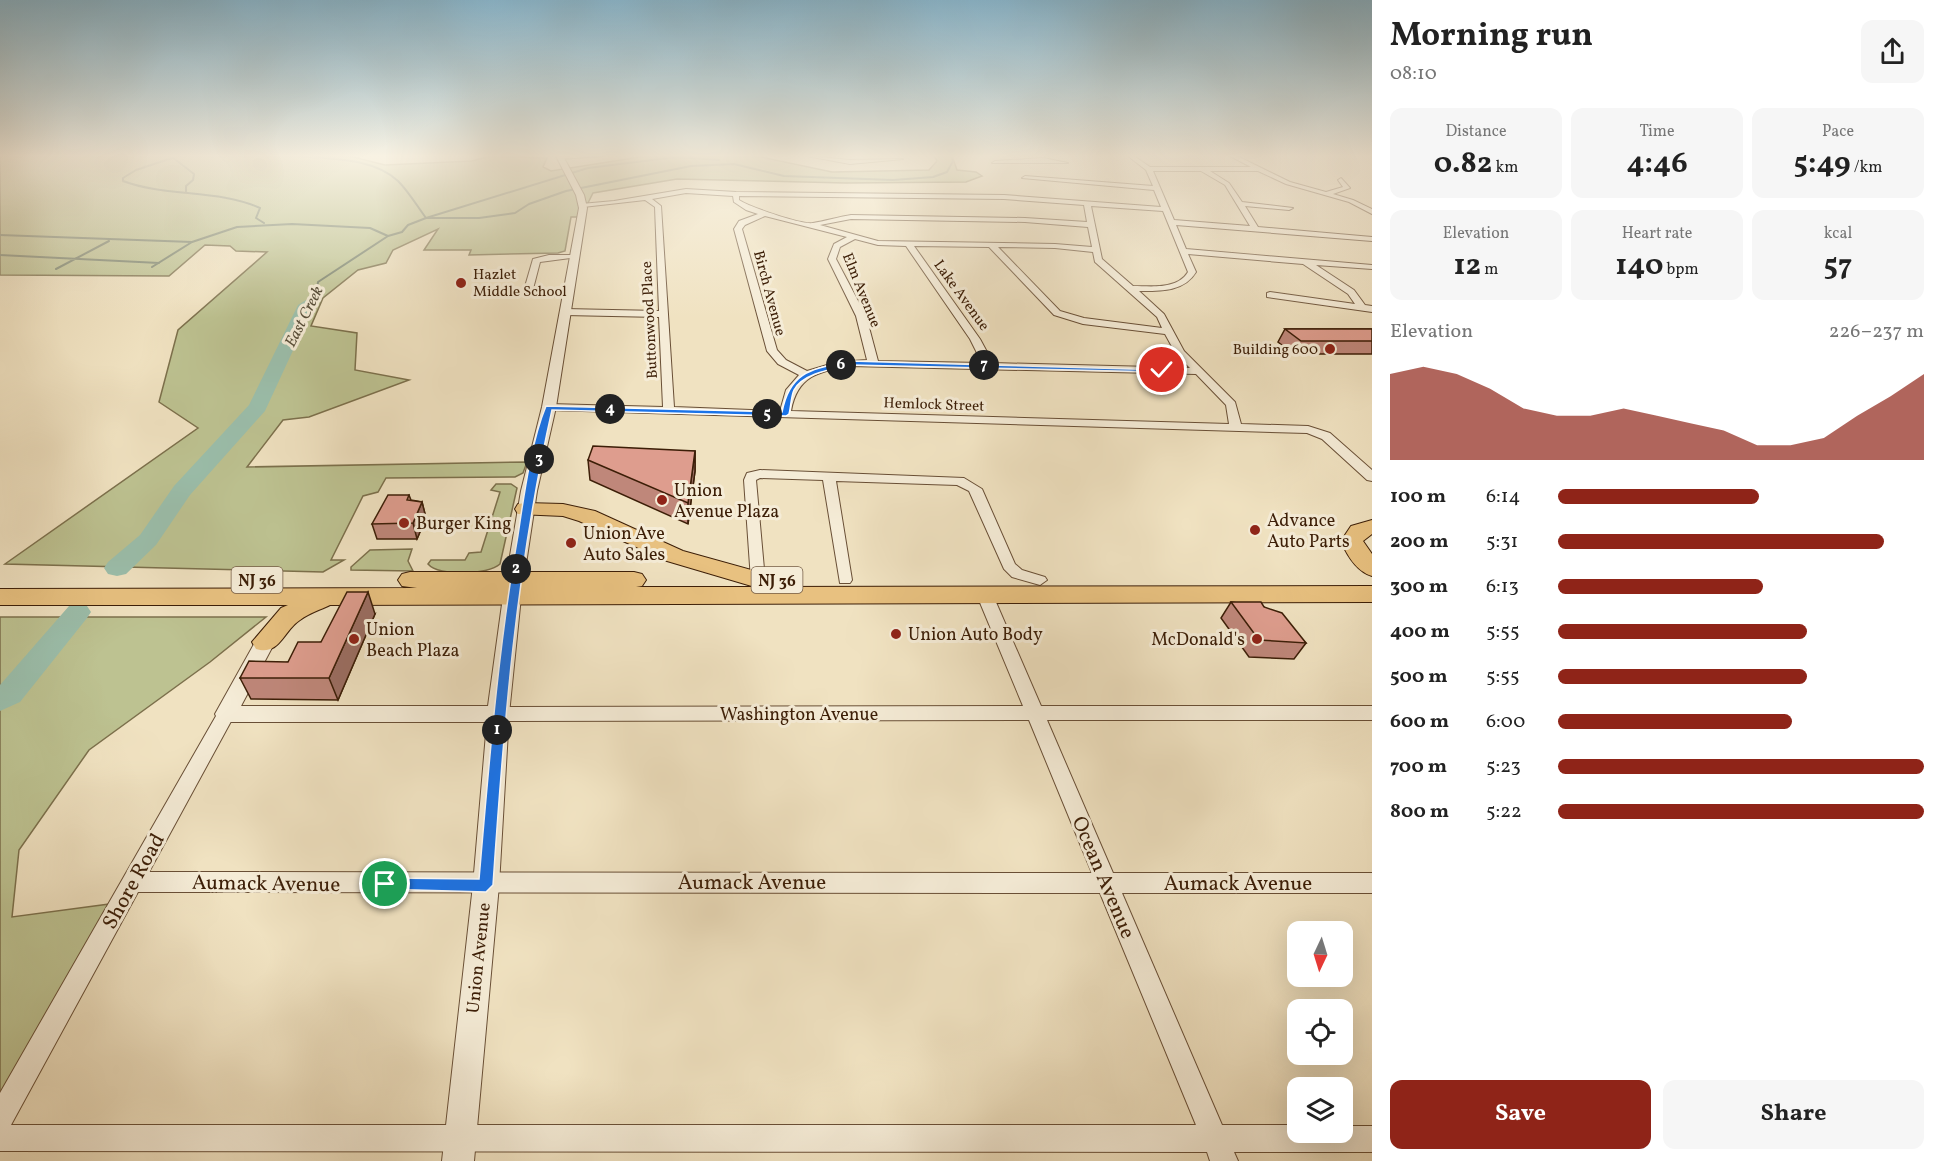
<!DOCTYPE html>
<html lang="en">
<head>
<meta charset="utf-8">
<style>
	body { margin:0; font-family:Vollkorn,serif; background:#f6f6f6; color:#222; height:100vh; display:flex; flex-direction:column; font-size:22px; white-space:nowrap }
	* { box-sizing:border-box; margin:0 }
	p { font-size:20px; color:#767676 }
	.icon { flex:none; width:33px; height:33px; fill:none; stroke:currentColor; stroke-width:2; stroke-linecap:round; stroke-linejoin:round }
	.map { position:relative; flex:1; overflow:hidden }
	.sheet { display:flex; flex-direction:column; background:#fff; width:570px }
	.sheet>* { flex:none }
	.needle { width:39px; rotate:184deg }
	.buttons { position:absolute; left:1287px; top:921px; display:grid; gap:12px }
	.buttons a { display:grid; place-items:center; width:66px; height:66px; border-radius:12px; background:#fff; box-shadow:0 6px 24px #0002; font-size:30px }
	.pin { position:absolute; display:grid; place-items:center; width:51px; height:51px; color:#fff; margin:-26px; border:3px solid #fff; border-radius:50%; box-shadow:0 2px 6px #0007 }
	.km { position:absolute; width:30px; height:30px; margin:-15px; border-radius:50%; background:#222; color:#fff; font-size:16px; line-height:30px; text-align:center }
	.round { display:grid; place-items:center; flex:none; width:63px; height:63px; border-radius:12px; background:#f6f6f6 }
	.headline { display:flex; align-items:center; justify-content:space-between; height:102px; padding:0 18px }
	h1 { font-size:33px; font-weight:700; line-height:45px }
	.metrics { display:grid; grid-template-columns:repeat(3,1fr); gap:9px; height:102px; padding:6px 18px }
	.metrics div { display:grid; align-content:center; border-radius:12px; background:#f6f6f6; text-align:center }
	.metrics b { font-size:30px; font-weight:700 }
	.metrics small { font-size:16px; font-weight:400 }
	.metrics p { font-size:16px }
	.chart { height:168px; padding:12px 18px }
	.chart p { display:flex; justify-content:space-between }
	.chart svg { width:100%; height:108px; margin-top:6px; fill:#8f2418; opacity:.7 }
	.primary-button { display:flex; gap:12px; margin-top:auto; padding:12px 18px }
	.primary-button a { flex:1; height:69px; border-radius:12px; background:#8f2418; color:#fff; font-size:24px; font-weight:700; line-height:69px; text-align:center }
	.primary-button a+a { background:#f6f6f6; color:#222 }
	ul { padding:0 18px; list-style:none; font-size:20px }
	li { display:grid; grid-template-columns:96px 72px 1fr; align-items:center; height:45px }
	li i { height:15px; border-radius:8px; background:#8f2418 }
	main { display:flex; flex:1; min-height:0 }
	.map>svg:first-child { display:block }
	.green { fill:#bdc291; stroke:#7c704c; stroke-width:1.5 }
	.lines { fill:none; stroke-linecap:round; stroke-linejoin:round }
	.stream { stroke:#757f6a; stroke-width:2 }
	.river { fill:#9bbfac; fill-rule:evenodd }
	.minor-casing { stroke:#694f36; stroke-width:2 }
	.tertiary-casing { stroke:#694f36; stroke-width:2 }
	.trunk-casing { stroke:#3c1e07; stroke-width:2 }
	.minor { fill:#f5ecd7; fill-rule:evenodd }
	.tertiary { fill:#f5ecd7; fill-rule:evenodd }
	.trunk { fill:#e8c180; fill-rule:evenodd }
	.wall { fill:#bf877a; stroke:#3c1e07; stroke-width:1.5 }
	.shaded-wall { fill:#9b6e63; stroke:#3c1e07; stroke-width:1.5 }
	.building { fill:#de9d8e; stroke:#3c1e07; stroke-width:1.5 }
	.route { fill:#1a73e8; stroke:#fff; stroke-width:1.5 }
	.poi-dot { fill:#8f2418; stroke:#f5ecd7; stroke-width:2 }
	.labels { text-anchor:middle; stroke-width:6; stroke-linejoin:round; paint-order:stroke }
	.far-poi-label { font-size:15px; fill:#3c1e07; stroke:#f5ecd7; text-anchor:start }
	.far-street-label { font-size:15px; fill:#3c1e07; stroke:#f5ecd7 }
	.far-water-label { font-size:16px; font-style:italic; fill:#584e39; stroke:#f5ecd7 }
	.shield { fill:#f5ecd7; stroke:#745c45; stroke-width:1.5 }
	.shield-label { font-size:16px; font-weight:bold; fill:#3c1e07 }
	.poi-label { font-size:18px; fill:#3c1e07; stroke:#f5ecd7; text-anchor:start }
	.street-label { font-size:18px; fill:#3c1e07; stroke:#f5ecd7 }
	.near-street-label { font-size:21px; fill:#3c1e07; stroke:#f5ecd7 }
</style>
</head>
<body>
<main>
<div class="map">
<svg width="1372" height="1161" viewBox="0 0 1372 1161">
	<rect width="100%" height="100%" fill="#f0e2c1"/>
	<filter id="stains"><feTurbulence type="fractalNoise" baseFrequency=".00333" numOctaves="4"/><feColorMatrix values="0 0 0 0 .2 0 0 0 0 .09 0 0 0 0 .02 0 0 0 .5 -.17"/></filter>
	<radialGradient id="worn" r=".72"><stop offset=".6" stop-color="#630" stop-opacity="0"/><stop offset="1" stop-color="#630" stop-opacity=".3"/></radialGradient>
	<path class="green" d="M0,156h349l36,9 87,-4 18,-5 57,2 -4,9 8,4 95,-15h110l76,16 97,-2 8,-9 -3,-5h18l5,14 19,2 6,4 -16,6 -120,1 -169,-4 -84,14 -12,24h-10l-6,34 -7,2 -89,2 2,-5h-47l14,-21 -45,21 -7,13 -28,7 -35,28 -12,28 46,7 -2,37 54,10 -100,37 -26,3 -36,47 280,-5 -4,11 -8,4 -129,1 -8,14 -15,4 -32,64h13l-21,12 -318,-8 193,-136 -39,-26 19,-72 89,-78 -31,-1 -6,-5 -25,-1 -36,31 -169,-1z
		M496,484h15l6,4 -17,76c-12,11 -61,13 -72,0l3,-4h34l4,-7 12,-1 19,-60 -9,-2z
		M412,549l-4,12 5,10 -62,-1v-3l19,-17z
		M0,617h266l-56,45 -121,88 -70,100 -7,67 105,-14 -117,215z"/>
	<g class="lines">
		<path class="stream" d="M300,156c32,3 73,2 98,25 11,11 19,25 28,37l162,-50 88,-11 43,3
			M172,157l22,17 -1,6 -7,6v5
			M172,158l-36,12 -13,8v3c42,16 96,8 137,27l-4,10 8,5
			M0,235l192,7
			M0,255l159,8
			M152,267l40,-25 45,-15 55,-3 78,4 18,8
			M56,269l53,-28
			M306,305l11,-16 1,-7 70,-46 14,-4 6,-7 18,-7h53l36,-5 14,-9 37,-13 125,-25 43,-2 50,12 109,4 40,-3 14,-5 6,-11 -2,-5"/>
		<path class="river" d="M306,300l8,5 -49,106 -75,84 -34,50 -30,29 -9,2 -9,-2 -4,-6 4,-6 32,-27 34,-49 75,-81 49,-100z
			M78,603l9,3 4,6 -4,6 -67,84 -20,9v-26l69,-79z"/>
		<defs>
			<path id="minor" d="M560,156h43l-45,3z
				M807,156l43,4 53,-1 -53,5z
				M1128,156h6l16,11h101l-21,-11h7l53,26 36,10 17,-5 -5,-7 3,-2 9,10 -17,6 20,6 19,9v5l-23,-12 -63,-18 -28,-13h-48l19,12 13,19 51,6 -4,2 -44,-4 13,21 114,10v4l-196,-16 10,24 186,16v4l-56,-4 38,25 11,15 7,1v6l-105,-15v-4l3,-1 85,12 -7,-10 -45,-30 -115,-10 8,18c-12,20 -36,19 -57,19l25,23 20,37 51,51 6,22 67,2 22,7 42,37v11l-5,-1 -45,-41 -15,-6 -758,-23 -6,-3 6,-3 114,3 -4,-90 -94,-2 -5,-3 5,-3 94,2 -4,-104 -10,-7 -62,7 -2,-3 33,-3 72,-12 50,3 268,3 157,12 -7,-17 -132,-12 3,-2 128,10 -7,-16zM1153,171h48l24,14 25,41 -76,-6zM686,193l47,3 1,6 12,8 12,4 -19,7 -5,8 33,122 11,13 21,11 -13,15 -6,21 -106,-4 -13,-201 -9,-7zM739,196l265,3 80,6 3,17 -62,-4 -174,-3c-13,2 -25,6 -38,8 -12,2 -63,-16 -74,-23zM1091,206l72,5 25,61c-11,18 -37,14 -55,14l-31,-27zM765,216l82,21 -13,7 -6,15 28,57 11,44 -30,2 -30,9 -21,-11 -9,-10 -35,-121 3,-4zM851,219l174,3 63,5 4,20 -37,-3 -177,-3 -58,-16zM855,239l23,6 28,1 64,93 12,24 -104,-2 -12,-45 -30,-57 4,-12zM914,246l75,1 65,68 29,9 82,10 11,20 14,14 -197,-5 -13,-24zM998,247l57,1 38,4 2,10 62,55 5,11 -78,-10 -24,-7zM850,366l346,8 30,31 3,19 -438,-13c6,-35 28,-40 59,-45z
				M1043,158l25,5h-76l3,-2z
				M549,255h25l4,2 -38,5 -7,27c12,5 29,-2 39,5l-1,2 -34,1 -13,-7 9,-31z
				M760,470l204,8 18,11 33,75 7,6 23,7 2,3 -7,5 -28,-8 -8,-8 -35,-78 -12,-6 -121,-4 16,99 -2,3h-10l-17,-103 -63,-2 -4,2 9,100 -2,3h-10l-2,-3 -7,-100 3,-7z
				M984,588l8,5 49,113h331v14h-325l66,153h259v20h-250l100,232h76v7h44v-6h30v26h-138l4,9h-28l-3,-9 -1207,-1v-58l220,-384 6,-2 6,2 3,5 -86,158 943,1 -63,-153 -531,1 -6,-2 -3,-5 3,-5 6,-2 525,-1 -47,-113zM138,892l962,1 96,232h-1185z"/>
			<path id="tertiary" d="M556,156h7l21,39 3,13 -31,199 -19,84 -16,106 -12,117 -10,171 -25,276h-32l31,-276 14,-163h-261l-8,-2 -3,-6 43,-77h14l3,5 -34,64h247l15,-109 18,-106 21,-84 37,-199 -3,-13z"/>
			<path id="trunk" d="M526,503l37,1 32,7 88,40 83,23 4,6 -4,6 -5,1 611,-1v16l-1042,3c-10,5 -21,8 -30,15 -17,11 -20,36 -44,29l-4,-7 29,-34 7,-3h-288v-16l417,-1 -15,-2 -4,-6 4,-6 8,-2h224l8,2 4,6 -4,6 -6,1h119l-88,-26 -88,-40 -16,-5 -45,-2 -3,-5 3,-5z
				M1372,520v14l-9,7 9,13v22c-16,-5 -25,-21 -31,-35l10,-15z"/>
		</defs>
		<use href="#minor" class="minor-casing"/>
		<use href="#tertiary" class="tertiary-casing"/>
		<use href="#trunk" class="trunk-casing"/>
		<use href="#minor" class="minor"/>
		<use href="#tertiary" class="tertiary"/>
		<use href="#trunk" class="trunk"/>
	</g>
	<path class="wall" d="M1285,329h87v25h-78l-16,-12z
		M695,451v20l-7,53 -98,-44 -2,-20z
		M409,495l2,5 11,2 4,16 -9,21h-40l-5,-15z
		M1231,602l33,5 42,36 -12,16 -45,-2 -28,-39z
		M375,614l-37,86 -87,-1 -11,-21 48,-16 33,-20z"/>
	<path class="shaded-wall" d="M695,451v20l-7,53v-21z
		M422,502l4,16 -9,21 -4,-16z
		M368,592l7,22 -37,86 -9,-22z"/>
	<path class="building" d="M1285,329h87v12h-71z
		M593,446l102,5 -7,52 -100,-43z
		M388,495h21l-2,5 15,2 -9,21 -41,1z
		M347,592h21l-39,86h-89l9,-17 39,1 10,-20h23z
		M1231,602h30l3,5 18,6 24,30 -47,-3z"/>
	<linearGradient id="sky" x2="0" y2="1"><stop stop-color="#89b8d0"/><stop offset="0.49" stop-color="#f8f2e3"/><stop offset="1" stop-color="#f8f2e3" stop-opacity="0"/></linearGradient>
	<rect width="1372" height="318" fill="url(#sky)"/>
	<path class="route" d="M850,361l316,9 -4,2 -312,-7c-17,4 -47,8 -56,25 -3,6 -3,17 -5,24l-3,2 -234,-6c-36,160 -48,312 -59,475l-7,7 -106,-3 -2,-5 7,-6 94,1c10,-116 19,-230 39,-344 6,-40 13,-93 28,-129l236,6c8,-42 31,-43 68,-51z"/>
	<g class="poi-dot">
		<circle cx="461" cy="283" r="6"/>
		<circle cx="1330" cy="349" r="6"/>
		<circle cx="662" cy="500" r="6"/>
		<circle cx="404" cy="523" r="6"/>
		<circle cx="1255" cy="530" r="6"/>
		<circle cx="571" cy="543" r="6"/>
		<circle cx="896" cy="634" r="6"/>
		<circle cx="354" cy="639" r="6"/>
		<circle cx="1257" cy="639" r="6"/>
	</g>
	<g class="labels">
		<g class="far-poi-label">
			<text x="473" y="279">Hazlet<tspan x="473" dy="17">Middle School</tspan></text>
			<text x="1318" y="354" text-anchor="end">Building 600</text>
		</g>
		<g class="far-street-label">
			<text transform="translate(862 290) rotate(68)" y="5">Elm Avenue</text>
			<text transform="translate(770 293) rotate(75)" y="5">Birch Avenue</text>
			<text transform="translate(962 295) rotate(54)" y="5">Lake Avenue</text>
			<text transform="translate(649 320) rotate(-93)" y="5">Buttonwood Place</text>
			<text transform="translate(934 404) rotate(2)" y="5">Hemlock Street</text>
		</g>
		<g class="far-water-label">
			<text transform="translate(303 316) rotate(-63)" y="6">East Creek</text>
		</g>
		<g class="shield">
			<rect x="231.5" y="567" width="51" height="26" rx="4.5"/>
			<rect x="751.5" y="567" width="51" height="26" rx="4.5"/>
		</g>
		<g class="shield-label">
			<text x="257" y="586">NJ 36</text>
			<text x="777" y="586">NJ 36</text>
		</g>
		<g class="poi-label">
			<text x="674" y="496">Union<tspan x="674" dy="21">Avenue Plaza</tspan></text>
			<text x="1267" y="526">Advance<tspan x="1267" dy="21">Auto Parts</tspan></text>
			<text x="416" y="529">Burger King</text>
			<text x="583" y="539">Union Ave<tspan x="583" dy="21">Auto Sales</tspan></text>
			<text x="366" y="635">Union<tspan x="366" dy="21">Beach Plaza</tspan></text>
			<text x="908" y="640">Union Auto Body</text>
			<text x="1245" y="645" text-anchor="end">McDonald's</text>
		</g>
		<g class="street-label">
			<text x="799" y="720">Washington Avenue</text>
			<text transform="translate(478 958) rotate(-84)" y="6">Union Avenue</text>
		</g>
		<g class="near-street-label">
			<text transform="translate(1104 877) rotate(67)" y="7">Ocean Avenue</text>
			<text transform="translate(133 881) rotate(-61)" y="7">Shore Road</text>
			<text x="752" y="889">Aumack Avenue</text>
			<text transform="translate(266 883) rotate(1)" y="7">Aumack Avenue</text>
			<text x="1238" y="890">Aumack Avenue</text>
		</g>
	</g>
	<rect width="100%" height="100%" filter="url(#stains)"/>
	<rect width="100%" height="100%" fill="url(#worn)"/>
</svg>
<div class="buttons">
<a><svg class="needle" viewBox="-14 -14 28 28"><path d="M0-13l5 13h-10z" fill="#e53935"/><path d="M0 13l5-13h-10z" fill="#767676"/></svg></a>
<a><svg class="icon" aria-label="locate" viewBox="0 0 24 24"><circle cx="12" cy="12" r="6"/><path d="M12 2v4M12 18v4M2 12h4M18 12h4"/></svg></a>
<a><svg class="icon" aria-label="layers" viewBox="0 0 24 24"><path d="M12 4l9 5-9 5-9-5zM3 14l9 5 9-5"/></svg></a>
</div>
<div class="pin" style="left:385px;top:884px;background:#1e9e55"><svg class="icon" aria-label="arrive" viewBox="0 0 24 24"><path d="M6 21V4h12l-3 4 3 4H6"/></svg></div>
<div class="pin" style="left:1162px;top:370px;background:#d93025"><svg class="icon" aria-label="check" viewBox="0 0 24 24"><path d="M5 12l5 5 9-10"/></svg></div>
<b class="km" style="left:497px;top:730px">1</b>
<b class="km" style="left:516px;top:569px">2</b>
<b class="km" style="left:539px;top:459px">3</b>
<b class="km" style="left:610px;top:409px">4</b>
<b class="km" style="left:767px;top:414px">5</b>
<b class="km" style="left:841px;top:365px">6</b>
<b class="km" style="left:984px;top:365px">7</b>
</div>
<section class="sheet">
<div class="headline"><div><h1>Morning run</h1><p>08:10</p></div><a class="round"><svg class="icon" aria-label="share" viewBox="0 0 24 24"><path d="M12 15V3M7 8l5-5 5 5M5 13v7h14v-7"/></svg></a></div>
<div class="metrics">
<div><p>Distance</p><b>0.82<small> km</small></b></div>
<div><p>Time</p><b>4:46</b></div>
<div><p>Pace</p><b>5:49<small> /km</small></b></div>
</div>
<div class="metrics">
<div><p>Elevation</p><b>12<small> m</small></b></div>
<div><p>Heart rate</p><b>140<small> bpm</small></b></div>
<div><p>kcal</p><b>57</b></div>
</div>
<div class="chart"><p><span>Elevation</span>226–237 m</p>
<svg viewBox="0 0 160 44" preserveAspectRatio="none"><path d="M0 44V9L10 6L20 9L30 15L40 23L50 26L60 26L70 23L80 26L90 29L100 32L110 38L120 38L130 35L140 26L150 18L160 9V44z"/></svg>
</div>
<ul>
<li><b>100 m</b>6:14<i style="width:55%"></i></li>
<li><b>200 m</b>5:31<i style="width:89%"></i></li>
<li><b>300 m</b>6:13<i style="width:56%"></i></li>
<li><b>400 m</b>5:55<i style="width:68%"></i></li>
<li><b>500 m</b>5:55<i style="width:68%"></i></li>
<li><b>600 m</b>6:00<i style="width:64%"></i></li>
<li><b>700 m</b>5:23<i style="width:100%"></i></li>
<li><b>800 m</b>5:22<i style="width:100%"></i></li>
</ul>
<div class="primary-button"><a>Save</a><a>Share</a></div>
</section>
</main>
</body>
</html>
